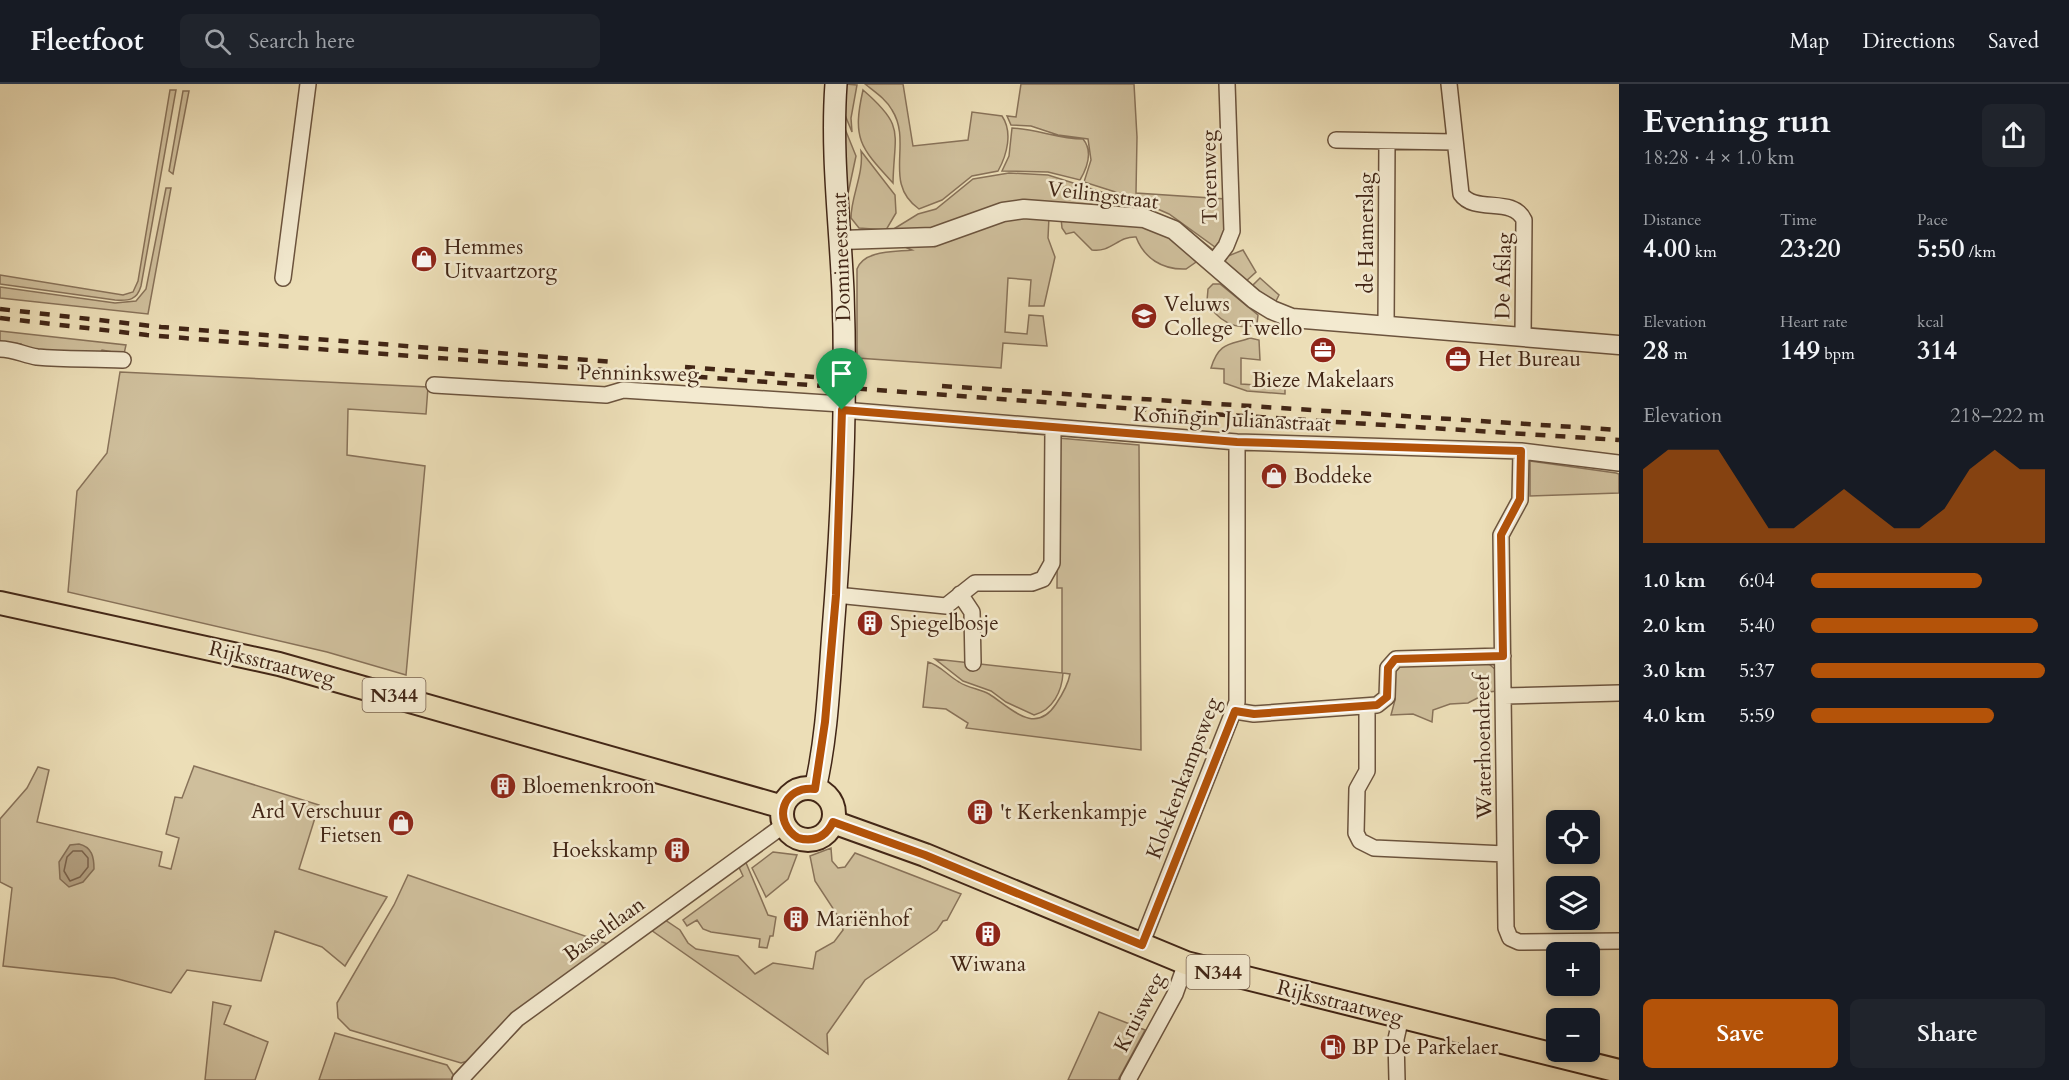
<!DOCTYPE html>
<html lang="en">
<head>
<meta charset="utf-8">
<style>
	body { margin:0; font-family:Cardo,serif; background:#20242c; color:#f1f3f6; height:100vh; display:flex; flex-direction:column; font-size:22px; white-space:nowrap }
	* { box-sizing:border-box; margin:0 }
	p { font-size:20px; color:#9ea1a6 }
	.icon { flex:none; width:33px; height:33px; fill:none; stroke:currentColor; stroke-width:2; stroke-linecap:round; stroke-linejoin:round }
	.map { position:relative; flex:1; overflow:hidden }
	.sheet { display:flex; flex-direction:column; background:#171b24; width:450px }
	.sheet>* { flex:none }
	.controls { position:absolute; left:1546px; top:726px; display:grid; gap:12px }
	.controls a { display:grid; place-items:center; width:54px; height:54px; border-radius:9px; background:#171b24; box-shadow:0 3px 9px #0003; font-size:30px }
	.pin { position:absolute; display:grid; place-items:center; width:51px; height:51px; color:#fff; margin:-62px -26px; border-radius:50% 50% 50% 0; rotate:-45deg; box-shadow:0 0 6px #0007 }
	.pin .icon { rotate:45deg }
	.round { display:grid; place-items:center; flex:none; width:63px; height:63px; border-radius:9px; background:#20242c }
	.headline { display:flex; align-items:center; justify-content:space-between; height:102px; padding:0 24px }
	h1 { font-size:33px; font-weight:800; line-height:45px }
	.metrics { display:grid; grid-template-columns:repeat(3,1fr); gap:9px; height:102px; padding:6px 24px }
	.metrics div { display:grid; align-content:center }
	.metrics b { font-size:26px; font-weight:800 }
	.metrics small { font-size:16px; font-weight:400 }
	.metrics p { font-size:16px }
	.chart { height:168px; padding:12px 24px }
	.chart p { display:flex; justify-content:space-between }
	.chart svg { width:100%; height:108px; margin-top:6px; fill:#b45309; opacity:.7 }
	.button { display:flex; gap:12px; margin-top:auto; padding:12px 24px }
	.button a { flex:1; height:69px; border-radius:9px; background:#b45309; color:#fff; font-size:24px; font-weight:800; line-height:69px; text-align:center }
	.button a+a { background:#20242c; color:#f1f3f6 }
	ul { padding:0 24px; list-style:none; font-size:20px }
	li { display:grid; grid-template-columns:96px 72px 1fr; align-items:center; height:45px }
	li i { height:15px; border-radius:8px; background:#b45309 }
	header { display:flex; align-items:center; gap:36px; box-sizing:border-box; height:84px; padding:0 30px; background:#171b24; border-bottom:2px solid #363941 }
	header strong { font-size:28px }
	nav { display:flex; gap:33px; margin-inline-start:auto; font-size:21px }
	.search { width:420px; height:54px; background:#20242c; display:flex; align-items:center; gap:15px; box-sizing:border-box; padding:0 21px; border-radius:9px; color:#9ea1a6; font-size:22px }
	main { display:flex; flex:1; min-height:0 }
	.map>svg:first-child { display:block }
	.green { fill:#cfbf9c; stroke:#887259; stroke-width:1.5 }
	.water { fill:#b29f80; stroke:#856f56; stroke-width:1.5 }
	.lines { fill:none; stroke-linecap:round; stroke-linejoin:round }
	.shore { stroke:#7a624b; stroke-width:1.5 }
	.minor-casing { stroke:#6c543e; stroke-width:18 }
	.tertiary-casing { stroke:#6c543e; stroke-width:21 }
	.secondary-casing { stroke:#422616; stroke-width:24 }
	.primary-casing { stroke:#422616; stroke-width:26 }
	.minor { stroke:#f3ead0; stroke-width:15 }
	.tertiary { stroke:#f3ead0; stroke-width:18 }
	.secondary { stroke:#f3ead0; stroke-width:21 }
	.primary { stroke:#ecdeb7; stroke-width:22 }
	.rail { stroke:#422616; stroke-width:4.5; stroke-dasharray:10 10; stroke-linecap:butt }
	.route-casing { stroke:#fff; stroke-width:12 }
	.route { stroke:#b45309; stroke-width:8 }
	.labels { text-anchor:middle; stroke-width:5; stroke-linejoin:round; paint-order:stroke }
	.shield { fill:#f3ead0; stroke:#77614e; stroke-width:1.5 }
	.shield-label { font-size:20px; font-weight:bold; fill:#422616 }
	.street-label { font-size:21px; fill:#422616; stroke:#f3ead0 }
	.poi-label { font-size:21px; fill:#422616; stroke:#f3ead0; text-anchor:start }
</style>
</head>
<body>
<header>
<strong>Fleetfoot</strong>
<div class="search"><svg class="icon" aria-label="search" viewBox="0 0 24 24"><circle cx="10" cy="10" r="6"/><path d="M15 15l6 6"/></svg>Search here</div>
<nav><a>Map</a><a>Directions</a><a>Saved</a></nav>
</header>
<main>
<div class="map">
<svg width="1619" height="996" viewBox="0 0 1619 996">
	<rect width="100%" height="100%" fill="#ecdeb7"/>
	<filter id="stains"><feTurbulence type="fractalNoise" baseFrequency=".00333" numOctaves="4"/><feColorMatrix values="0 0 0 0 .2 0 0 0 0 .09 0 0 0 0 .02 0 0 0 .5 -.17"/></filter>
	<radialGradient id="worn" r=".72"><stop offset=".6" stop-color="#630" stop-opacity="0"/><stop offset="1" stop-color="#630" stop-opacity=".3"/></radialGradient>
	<path class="green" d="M846,0l11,1 -6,33 1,14 -7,-17z
		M865,0h38l10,62 55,-6 4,-28 30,4c11,16 5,39 -4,55l-26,5 -30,24 -23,9c-37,-26 -6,-66 -27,-99 -6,-11 -17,-18 -27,-26z
		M1021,0h113l3,53 -1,56 90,6c1,18 5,36 -11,48l-46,-33 -41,-18 -44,-14 7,-22 -3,-21 -30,-4 -27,-9 -20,-1 -4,-9 9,1z
		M170,6h6l-35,196c-4,14 -12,15 -26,14l-115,-16v-9l123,20 10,-3 5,-11z
		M863,6c43,37 31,42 30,93 -33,-36 -41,-44 -30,-93z
		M183,7h6l-16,83 -4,-3z
		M841,35l15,37 -10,47z
		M1012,44c25,1 46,11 71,11 10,12 4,29 -3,41l-32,-8 -46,-1 7,-15z
		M861,67l34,44 1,18 -10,17 -27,-2 -8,-10c0,-22 13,-44 10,-67z
		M1009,89l39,2 79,25 52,23 33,26 -2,2 -21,-18 -156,-31 -99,27 -42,1 26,-16 18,-5 37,-30z
		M166,104h5l-23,126 -148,-16v-11l115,16 21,-2 10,-12z
		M1049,133l-1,21 7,19 -11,49h-15l2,-26 -23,-2 -3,54 22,2 2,-19 14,1 4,30 -44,-3 -2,25 -144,-10v-89c7,-19 37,-17 55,-19l-7,-3 28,-4 71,-24z
		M1061,134l82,8 19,6 37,28 -13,9c-24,1 -42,-11 -50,-32 -18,-1 -25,16 -44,13l-18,-18 -8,2 -4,-6z
		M1243,166l13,22 -11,10 -21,-19 4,-7z
		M1260,194l19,17 -4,8 -24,-16z
		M1213,200h7l38,31 -1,9c-21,8 -41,-4 -50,-23l1,-12z
		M0,247l126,14 -2,9 -22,-4 -3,4 -72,-5 -6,-5 -21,-2z
		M1250,254l9,2 1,20 -19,-2v26l44,3v7l-38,-3 -23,-8v-14l-13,-1c8,-27 20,-23 39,-30z
		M120,288l308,15 -2,27 -78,-5 -1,46 78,11 -19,209 -79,-23 -259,-60 9,-101 30,-38z
		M1058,354l81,7 2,305 -175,-22 2,-5 -22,-14 -23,-2 5,-45c12,3 20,14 31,20 9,6 21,7 30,12 22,14 46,42 67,10 6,-9 12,-19 14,-30l-7,-1c-1,18 -10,37 -29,42l-28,-13 -15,-11 -28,-10 -28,-22 127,14v-85h-5z
		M1530,377l86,12 3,1v19l-89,3z
		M1489,580l7,6 1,21 -8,1 -21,11 -18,1 -17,6 -1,12 -19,-8 -22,1 4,-15v-28l5,-6z
		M194,682l125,39 -20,64 88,28 -42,69 -23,-19 -47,-16 -14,50 -74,-11 -16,23 -57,-15 -111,-12 9,-78 -12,-6v-63l27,-31 11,-21 11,3 -12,52 125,30 -3,14 12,3 8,-31 -13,-4 9,-37 7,1z
		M831,764l1,13 6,7 7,-1 10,-14 106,41 -14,26 -4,1 -6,9 -72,50 -38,54 1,20 -177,-124 14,-10 15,10 8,13 8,6 42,7 17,18 18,-11 40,6 3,-17 18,-10 9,-12 -3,-11 -25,-38 -5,-25z
		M773,768l24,3 -9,24 -22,18 -14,-29z
		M744,774l24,57 8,2 -3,19h-3l-3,12 -8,-1 1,-8 -49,-7 -8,-3 -6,-9 -10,6 -4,-6 60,-44 -6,-13z
		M408,791l203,70 -140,115 -10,3 -111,-33 -12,-12 -1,-15 57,-98z
		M213,918l18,4 -7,18 44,18 -13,38h-50z
		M1099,928l46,18 -27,50h-50z
		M335,949l112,32 9,14 -137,1z"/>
	<path class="water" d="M79,760c13,3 15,13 15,25l-11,13 -14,5 -9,-8 -1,-17 11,-17z"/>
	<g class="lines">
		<path class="shore" d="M73,767h9l6,7v9l-8,10 -10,4 -6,-10 3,-14z"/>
		<defs>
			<path id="minor" d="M1449,0l12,110c14,20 52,2 63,26l-1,116
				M1336,56l118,2
				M1213,179l13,-17 6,-15 -5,-147
				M283,194l25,-194
				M1386,242l1,-185
				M0,265c14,0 24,6 37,8 30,3 57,1 86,3
				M434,301l172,10 17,-5 219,14
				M842,326l395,32 284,9 98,12
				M1521,367l-1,49 -19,35 5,393 4,10 9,4 100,-1
				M960,510l12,18 1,51
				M836,511l110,11 29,-23h57l11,-4 9,-16 1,-135
				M1504,612l115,-3
				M1367,622v65l-10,18 -1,44 4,8 14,7 131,6
				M1235,627l19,3 123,-9 10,-8 1,-29 8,-9 107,-3
				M1141,861l96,-243v-260
				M460,996l57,-61 267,-194
				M1128,996l47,-86 11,-31
				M1397,996l-1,-41 5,-22"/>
			<path id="tertiary" d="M841,156l92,-3 70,-25 21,-3 120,9 30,12 80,69 18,11 20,8 327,27"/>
			<path id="secondary" d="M815,705c12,-51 14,-105 18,-158 9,-112 14,-226 10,-339 -3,-69 -12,-139 -7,-208"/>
			<path id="primary" d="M0,519l279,61 504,143
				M782 730a26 26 0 1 1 52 0a26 26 0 1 1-52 0Z
				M833,738l92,33 261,108 433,108"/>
		</defs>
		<use href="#minor" class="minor-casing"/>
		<use href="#tertiary" class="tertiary-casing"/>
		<use href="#secondary" class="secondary-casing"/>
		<use href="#primary" class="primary-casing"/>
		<use href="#minor" class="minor"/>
		<use href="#tertiary" class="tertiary"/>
		<use href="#secondary" class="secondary"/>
		<use href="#primary" class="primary"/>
		<path class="rail" d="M0,225l161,18 452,35
			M0,234l147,17 183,15 835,61 454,29
			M685,283l129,10
			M942,302l677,44"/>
	</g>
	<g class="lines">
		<defs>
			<path id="route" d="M842,326l395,32 284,9 -1,48 -19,36 2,121 -108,3 -7,9 -1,29 -10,8 -123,9 -19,-3 -93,234 -217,-90 -92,-33c-7,15 -19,20 -35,16 -27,-17 -15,-53 17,-49l10,-67 11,-127z"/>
		</defs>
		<use href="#route" class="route-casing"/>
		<use href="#route" class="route"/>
	</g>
	<defs>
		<symbol id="shop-disc" viewBox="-11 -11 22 22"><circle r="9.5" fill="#8f2418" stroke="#f3ead0"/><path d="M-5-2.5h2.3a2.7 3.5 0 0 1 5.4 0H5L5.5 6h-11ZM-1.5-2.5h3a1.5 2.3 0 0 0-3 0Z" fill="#fff"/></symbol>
		<symbol id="school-disc" viewBox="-11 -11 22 22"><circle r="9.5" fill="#8f2418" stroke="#f3ead0"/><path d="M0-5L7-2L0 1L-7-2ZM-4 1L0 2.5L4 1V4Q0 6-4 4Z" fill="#fff"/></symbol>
		<symbol id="office-disc" viewBox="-11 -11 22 22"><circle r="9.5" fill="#8f2418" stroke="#f3ead0"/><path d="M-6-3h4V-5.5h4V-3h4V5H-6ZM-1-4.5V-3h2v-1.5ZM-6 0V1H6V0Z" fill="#fff"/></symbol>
		<symbol id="building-disc" viewBox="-11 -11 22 22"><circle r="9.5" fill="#8f2418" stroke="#f3ead0"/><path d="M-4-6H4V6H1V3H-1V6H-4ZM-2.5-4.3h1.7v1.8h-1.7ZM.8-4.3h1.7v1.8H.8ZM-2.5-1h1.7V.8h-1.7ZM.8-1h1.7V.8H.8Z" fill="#fff"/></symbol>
		<symbol id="fuel-disc" viewBox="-11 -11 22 22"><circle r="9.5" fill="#8f2418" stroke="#f3ead0"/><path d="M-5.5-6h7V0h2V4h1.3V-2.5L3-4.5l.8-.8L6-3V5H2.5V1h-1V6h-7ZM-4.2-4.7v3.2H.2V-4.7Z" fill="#fff"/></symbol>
	</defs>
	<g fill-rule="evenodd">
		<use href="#shop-disc" x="409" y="160" width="30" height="30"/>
		<use href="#school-disc" x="1129" y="217" width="30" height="30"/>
		<use href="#office-disc" x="1308" y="251" width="30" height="30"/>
		<use href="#office-disc" x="1443" y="260" width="30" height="30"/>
		<use href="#shop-disc" x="1259" y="377" width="30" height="30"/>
		<use href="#building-disc" x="855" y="524" width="30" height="30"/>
		<use href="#building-disc" x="488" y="687" width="30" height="30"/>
		<use href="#building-disc" x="965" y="713" width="30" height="30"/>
		<use href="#shop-disc" x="386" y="724" width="30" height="30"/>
		<use href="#building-disc" x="662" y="751" width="30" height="30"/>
		<use href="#building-disc" x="781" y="820" width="30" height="30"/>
		<use href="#building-disc" x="973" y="835" width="30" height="30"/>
		<use href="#fuel-disc" x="1318" y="948" width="30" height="30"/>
	</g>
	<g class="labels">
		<g class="shield">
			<rect x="362.5" y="594" width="63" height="34" rx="4.5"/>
			<rect x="1186.5" y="871" width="63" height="34" rx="4.5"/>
		</g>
		<g class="shield-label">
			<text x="394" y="618">N344</text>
			<text x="1218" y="895">N344</text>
		</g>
		<g class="street-label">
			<text transform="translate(1209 93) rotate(-91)" y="7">Torenweg</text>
			<text transform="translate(1103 111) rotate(7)" y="7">Veilingstraat</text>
			<text transform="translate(1366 149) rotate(-90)" y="7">de Hamerslag</text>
			<text transform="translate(841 173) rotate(-92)" y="7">Domineestraat</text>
			<text transform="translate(1503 192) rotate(-89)" y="7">De Afslag</text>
			<text transform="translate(639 289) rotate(1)" y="7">Penninksweg</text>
			<text transform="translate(1232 335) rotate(3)" y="7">Koningin Julianastraat</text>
			<text transform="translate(272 579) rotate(14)" y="7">Rijksstraatweg</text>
			<text transform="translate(1483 663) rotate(-91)" y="7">Waterhoendreef</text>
			<text transform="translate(1183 694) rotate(-69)" y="7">Klokkenkampsweg</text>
			<text transform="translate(604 845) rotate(-36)" y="7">Basseltlaan</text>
			<text transform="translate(1340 918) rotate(14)" y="7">Rijksstraatweg</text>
			<text transform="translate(1139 928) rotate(-63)" y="7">Kruisweg</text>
		</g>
		<g class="poi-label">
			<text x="444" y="170">Hemmes<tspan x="444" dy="24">Uitvaartzorg</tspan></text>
			<text x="1164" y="227">Veluws<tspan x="1164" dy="24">College Twello</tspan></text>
			<text x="1478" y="282">Het Bureau</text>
			<text x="1323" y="303" text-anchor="middle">Bieze Makelaars</text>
			<text x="1294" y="399">Boddeke</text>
			<text x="890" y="546">Spiegelbosje</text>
			<text x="522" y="709">Bloemenkroon</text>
			<text x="382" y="734" text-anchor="end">Ard Verschuur<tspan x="382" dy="24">Fietsen</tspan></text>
			<text x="1000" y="735">'t Kerkenkampje</text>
			<text x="658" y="773" text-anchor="end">Hoekskamp</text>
			<text x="816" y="842">Mariënhof</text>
			<text x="988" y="887" text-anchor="middle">Wiwana</text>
			<text x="1352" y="970">BP De Parkelaer</text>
		</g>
	</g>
	<rect width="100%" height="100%" filter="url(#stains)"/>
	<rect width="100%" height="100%" fill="url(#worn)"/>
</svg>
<div class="controls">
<a><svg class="icon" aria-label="locate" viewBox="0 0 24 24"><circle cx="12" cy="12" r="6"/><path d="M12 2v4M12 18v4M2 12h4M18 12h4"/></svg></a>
<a><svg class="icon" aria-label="layers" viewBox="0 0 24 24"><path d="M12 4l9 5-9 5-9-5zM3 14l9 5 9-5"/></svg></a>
<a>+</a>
<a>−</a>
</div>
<div class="pin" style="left:842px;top:326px;background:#1e9e55"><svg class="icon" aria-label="arrive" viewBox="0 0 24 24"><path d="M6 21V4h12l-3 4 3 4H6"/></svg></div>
</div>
<section class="sheet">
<div class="headline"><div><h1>Evening run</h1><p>18:28 · 4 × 1.0 km</p></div><a class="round"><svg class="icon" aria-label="share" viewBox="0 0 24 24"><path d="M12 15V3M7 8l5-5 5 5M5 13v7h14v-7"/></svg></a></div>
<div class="metrics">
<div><p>Distance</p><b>4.00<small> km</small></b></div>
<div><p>Time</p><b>23:20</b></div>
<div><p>Pace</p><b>5:50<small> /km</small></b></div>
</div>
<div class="metrics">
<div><p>Elevation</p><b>28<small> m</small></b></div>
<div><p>Heart rate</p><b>149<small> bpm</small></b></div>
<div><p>kcal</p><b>314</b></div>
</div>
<div class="chart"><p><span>Elevation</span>218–222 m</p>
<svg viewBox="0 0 160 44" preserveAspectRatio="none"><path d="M0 44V14L10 6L20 6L30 6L40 22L50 38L60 38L70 30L80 22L90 30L100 38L110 38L120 30L130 14L140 6L150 14L160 14V44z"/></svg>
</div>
<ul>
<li><b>1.0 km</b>6:04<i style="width:73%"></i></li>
<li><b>2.0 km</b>5:40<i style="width:97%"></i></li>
<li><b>3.0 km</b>5:37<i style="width:100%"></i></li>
<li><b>4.0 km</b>5:59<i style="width:78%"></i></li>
</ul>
<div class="button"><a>Save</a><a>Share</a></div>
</section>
</main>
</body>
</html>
